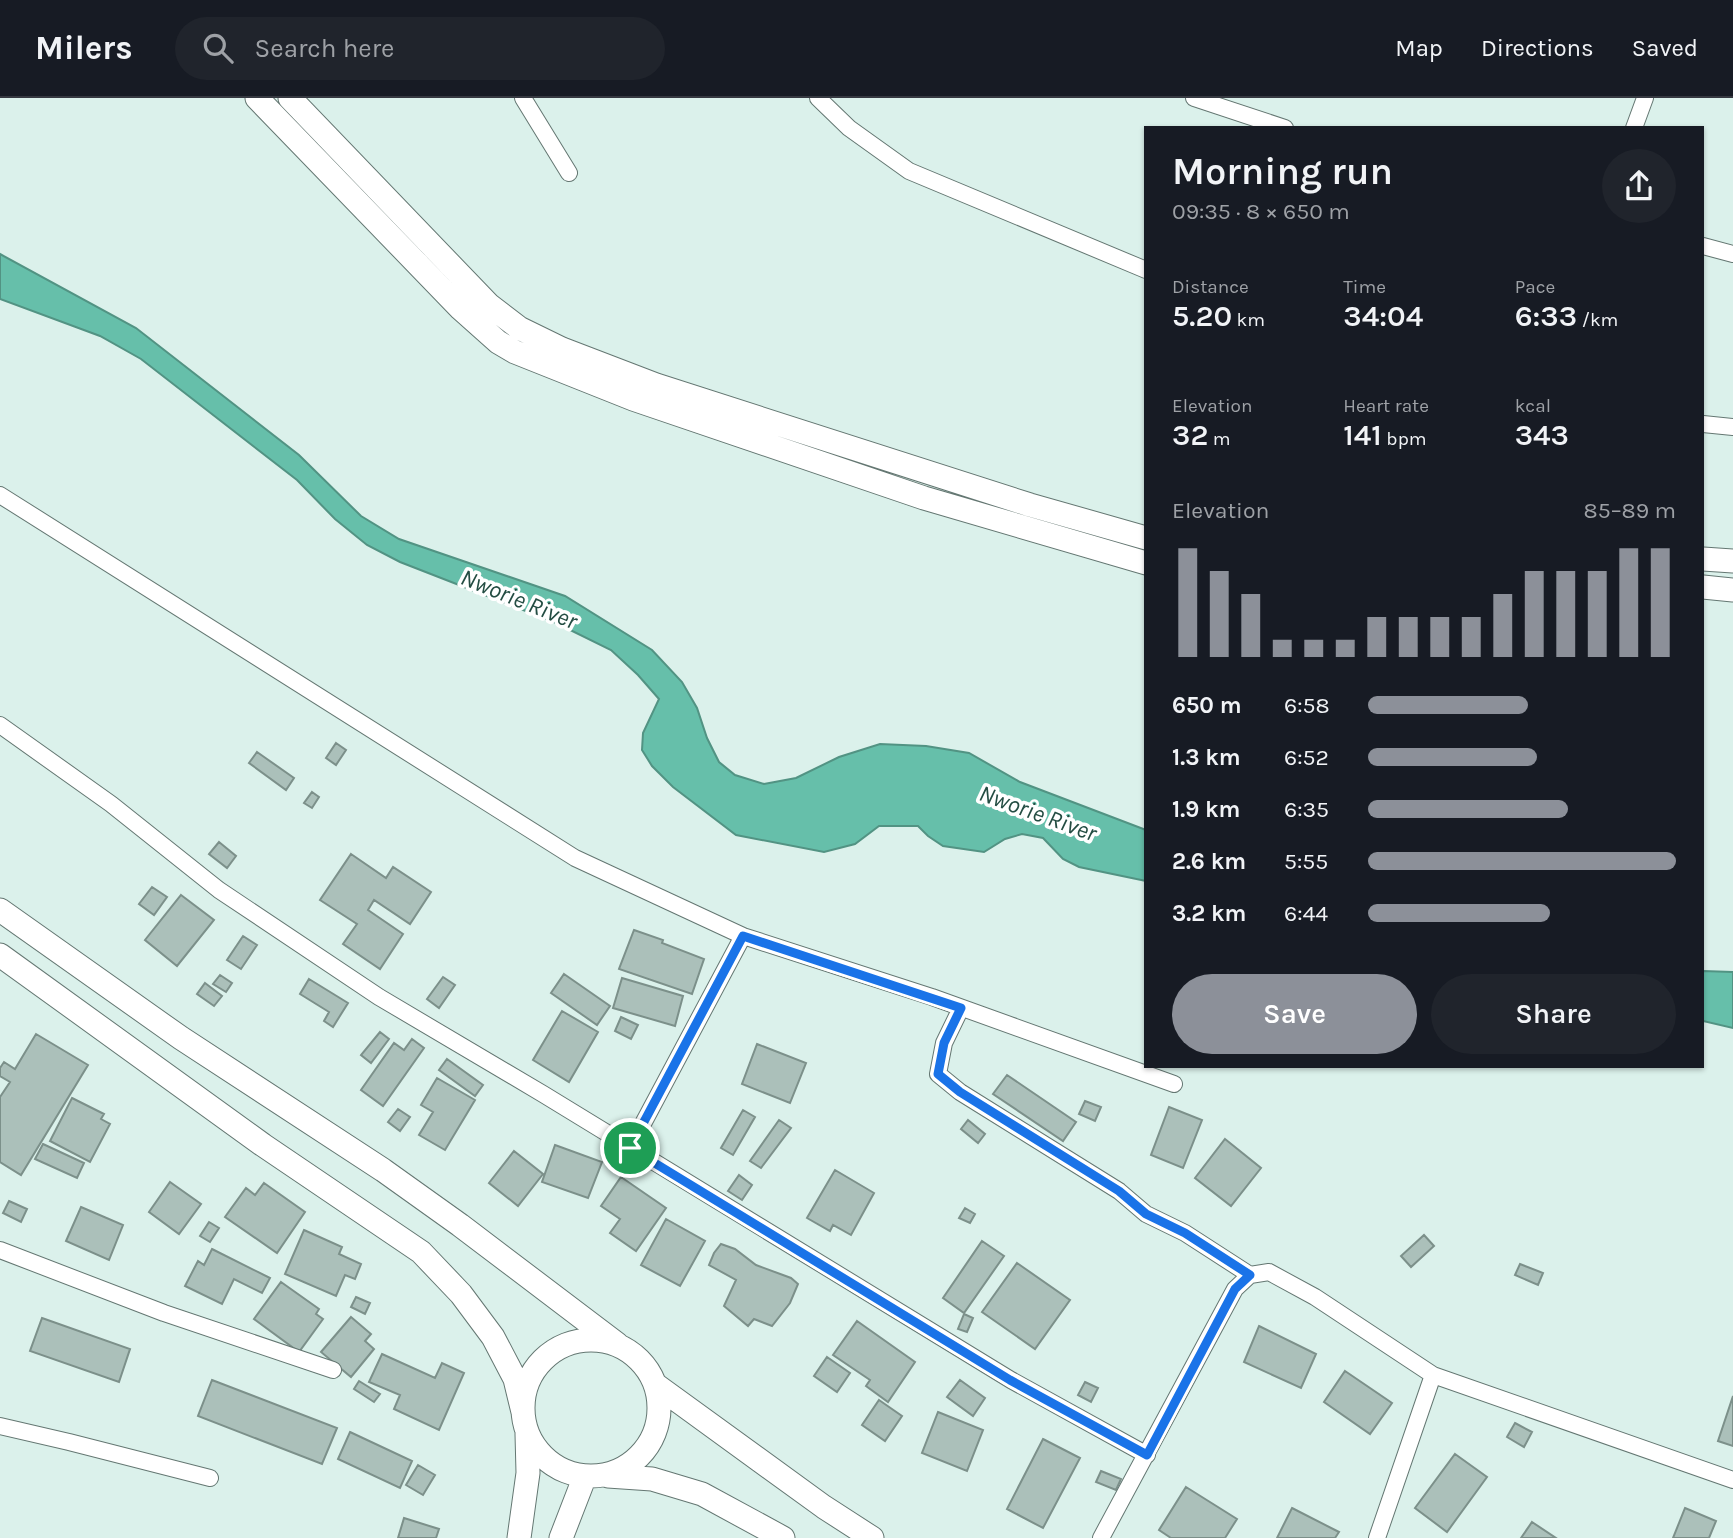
<!DOCTYPE html>
<html lang="en">
<head>
<meta charset="utf-8">
<style>
	body { margin:0; font-family:Karla,sans-serif; background:#20242c; color:#f1f3f6; height:100vh; display:flex; flex-direction:column; font-size:26px; white-space:nowrap }
	* { box-sizing:border-box; margin:0 }
	p { font-size:23px; color:#9ea1a6 }
	.icon { flex:none; width:38px; height:38px; fill:none; stroke:currentColor; stroke-width:2; stroke-linecap:round; stroke-linejoin:round }
	.map { position:relative; flex:1; overflow:hidden }
	.sheet { position:absolute; left:1144px; top:28px; width:560px; height:942px; display:flex; flex-direction:column; background:#171b24; border-radius:0px; box-shadow:0 2px 5px #0004 }
	.sheet>* { flex:none }
	.pin { position:absolute; display:grid; place-items:center; width:60px; height:60px; color:#fff; margin:-30px; border:4px solid #fff; border-radius:50%; box-shadow:0 2px 7px #0007 }
	.round { display:grid; place-items:center; flex:none; width:74px; height:74px; border-radius:37px; background:#20242c }
	.head { display:flex; align-items:center; justify-content:space-between; height:119px; padding:0 28px }
	h1 { font-size:38px; font-weight:600; line-height:52px }
	.stats { display:grid; grid-template-columns:repeat(3,1fr); gap:10px; height:119px; padding:7px 28px }
	.stats div { display:grid; align-content:center }
	.stats b { font-size:30px; font-weight:600 }
	.stats small { font-size:19px; font-weight:400 }
	.stats p { font-size:19px }
	.chart { height:196px; padding:14px 28px }
	.chart p { display:flex; justify-content:space-between }
	.chart svg { width:100%; height:126px; margin-top:7px; stroke:#8c9099; stroke-width:6 }
	.button { display:flex; gap:14px; margin-top:auto; padding:14px 28px }
	.button a { flex:1; height:80px; border-radius:42px; background:#8c9099; color:#fff; font-size:28px; font-weight:600; line-height:80px; text-align:center }
	.button a+a { background:#20242c; color:#f1f3f6 }
	ul { padding:0 28px; list-style:none; font-size:23px }
	li { display:grid; grid-template-columns:112px 84px 1fr; align-items:center; height:52px }
	li i { height:18px; border-radius:9px; background:#8c9099 }
	header { display:flex; align-items:center; gap:42px; box-sizing:border-box; height:98px; padding:0 35px; background:#171b24; border-bottom:2px solid #363941 }
	header strong { font-size:33px }
	nav { display:flex; gap:38px; margin-inline-start:auto; font-size:24px }
	.search { width:490px; height:63px; background:#20242c; display:flex; align-items:center; gap:18px; box-sizing:border-box; padding:0 24px; border-radius:38px; color:#9ea1a6; font-size:26px }
	.map>svg:first-child { display:block }
	.water { fill:#66bfaa; stroke:#529383; stroke-width:2 }
	.building { fill:#abc0ba; stroke:#7c908a; stroke-width:2 }
	.lines { fill:none; stroke-linecap:round; stroke-linejoin:round }
	.street-casing { stroke:#647772; stroke-width:18 }
	.secondary-casing { stroke:#647772; stroke-width:25 }
	.street { stroke:#fff; stroke-width:16 }
	.secondary { stroke:#fff; stroke-width:23 }
	.route-casing { stroke:#fff; stroke-width:14 }
	.route { stroke:#1a73e8; stroke-width:9 }
	.labels { text-anchor:middle; stroke-width:7; stroke-linejoin:round; paint-order:stroke }
	.water-label { font-size:24px; font-style:italic; fill:#244d43; stroke:#fff }
</style>
</head>
<body>
<header>
<strong>Milers</strong>
<div class="search"><svg class="icon" aria-label="search" viewBox="0 0 24 24"><circle cx="10" cy="10" r="6"/><path d="M15 15l6 6"/></svg>Search here</div>
<nav><a>Map</a><a>Directions</a><a>Saved</a></nav>
</header>
<div class="map">
<svg width="1733" height="1440" viewBox="0 0 1733 1440">
	<rect width="100%" height="100%" fill="#dbf1eb"/>
	<path class="water" d="M0,156l136,74 163,127 62,61 38,23 166,57 87,54 30,32 15,26 10,30 12,24 16,13 29,9 32,-6 43,-21 41,-13 46,2 43,7 51,29 126,48v51l-67,-14 -16,-8 -20,-21 -21,-4 -17,5 -21,13 -41,-6 -15,-10 -10,-10h-39l-24,18 -31,8 -88,-17 -63,-48 -21,-21 -10,-16 1,-17 16,-34 -21,-24 -27,-25 -57,-28 -154,-60 -33,-17 -32,-26 -38,-39 -156,-121 -41,-23 -100,-37z
		M1703,873l30,1v56l-30,-7z"/>
	<path class="building" d="M336,645l10,7 -10,15 -10,-7z
		M257,654l37,26 -8,12 -37,-27z
		M312,694l7,5 -7,11 -8,-5z
		M219,744l17,14 -9,12 -18,-14z
		M351,756l35,24 7,-11 38,25 -21,32 -36,-24 -6,10 35,24 -23,35 -37,-25 14,-20 -37,-24z
		M152,789l15,10 -13,18 -15,-11z
		M181,797l33,25 -37,46 -32,-26z
		M634,832l29,10 -1,3 42,16 -12,35 -73,-25z
		M243,838l14,9 -16,24 -14,-9z
		M564,876l46,32 -13,19 -46,-32z
		M220,877l12,8 -6,9 -13,-8z
		M443,879l12,8 -16,23 -12,-9z
		M622,880l61,18 -8,30 -62,-18z
		M309,881l39,24 -15,24 -9,-6 5,-9 -29,-18z
		M205,885l17,13 -8,10 -17,-12z
		M562,913l36,21 -29,50 -36,-22z
		M621,919l17,8 -7,14 -16,-8z
		M380,934l9,7 -18,24 -10,-8z
		M36,936l52,31 -67,110 -21,-13v-65l10,-15 -10,-6v-8l4,-6 11,7z
		M412,941l12,9 -41,58 -22,-16 33,-47 10,7z
		M757,946l49,19 -16,40 -48,-19z
		M447,961l36,26 -8,11 -36,-26z
		M1007,977l69,47 -13,19 -70,-47z
		M437,980l38,22 -30,50 -26,-15 14,-23 -12,-7z
		M72,1000l32,16 -3,5 9,5 -20,38 -40,-21z
		M1085,1003l16,6 -6,14 -16,-7z
		M1169,1009l33,13 -19,48 -32,-13z
		M398,1011l12,8 -10,14 -12,-9z
		M743,1012l12,7 -22,38 -12,-7z
		M779,1022l12,8 -30,40 -11,-7z
		M968,1022l17,14 -7,9 -17,-14z
		M1225,1041l36,29 -30,38 -36,-28z
		M43,1046l41,19 -7,15 -42,-19z
		M555,1047l47,17 -14,36 -46,-16z
		M514,1053l29,23 -25,32 -29,-23z
		M835,1072l39,23 -23,42 -18,-10 -3,6 -23,-13z
		M739,1077l13,10 -10,15 -14,-9z
		M621,1079l45,31 -30,43 -26,-18 10,-14 -19,-13z
		M170,1084l31,22 -22,30 -30,-22z
		M264,1085l41,29 -28,41 -52,-36 21,-29 9,7z
		M9,1103l18,8 -6,13 -18,-9z
		M81,1109l42,18 -14,35 -43,-19z
		M965,1110l10,6 -5,9 -11,-5z
		M666,1121l39,22 -25,45 -39,-21z
		M209,1124l10,6 -9,14 -10,-6z
		M304,1132l38,17 -3,7 22,10 -6,15 -10,-4 -9,21 -51,-22z
		M1424,1137l10,11 -23,21 -10,-11z
		M982,1143l22,15 -40,57 -21,-15z
		M721,1146l14,5 21,16 35,13 7,6 -8,19 -18,23 -18,-7 -6,7 -24,-20 12,-26 -27,-15 5,-12z
		M212,1151l58,29 -8,15 -28,-14 -12,25 -37,-18 13,-25 6,4z
		M1017,1165l53,37 -35,49 -53,-37z
		M1520,1166l23,9 -5,12 -23,-10z
		M281,1184l38,27 -3,5 7,5 -24,33 -45,-33z
		M356,1199l14,6 -5,11 -14,-7z
		M964,1216l9,4 -6,14 -9,-3z
		M351,1219l20,17 -6,7 9,8 -23,28 -30,-25z
		M42,1220l88,31 -11,33 -89,-31z
		M857,1223l58,41 -27,40 -22,-16 4,-6 -37,-25z
		M1259,1228l57,28 -15,34 -57,-26z
		M382,1256l53,24 7,-15 22,10 -25,57 -45,-21 6,-14 -31,-13z
		M827,1259l23,16 -13,19 -23,-16z
		M1345,1273l47,32 -22,31 -46,-32z
		M212,1282l125,48 -15,36 -124,-48z
		M960,1282l25,18 -12,18 -26,-19z
		M359,1283l21,13 -6,8 -20,-13z
		M1085,1284l13,6 -7,14 -13,-7z
		M1733,1298v50l-15,-5z
		M879,1302l23,16 -17,25 -23,-16z
		M938,1314l45,18 -16,41 -45,-18z
		M1515,1325l17,9 -8,15 -17,-10z
		M350,1334l62,29 -12,27 -62,-29z
		M1043,1341l37,19 -37,70 -36,-19z
		M1455,1356l32,23 -40,55 -32,-24z
		M418,1367l17,10 -12,20 -17,-10z
		M1101,1373l20,8 -5,11 -20,-8z
		M1186,1389l51,32 -12,19h-54l-12,-8z
		M1292,1410l47,24 -4,6h-58z
		M1685,1410l31,13 -7,17h-36z
		M404,1420l35,11 -3,9h-38z
		M1532,1424l24,16h-35z"/>
	<g class="lines">
		<defs>
			<path id="street" d="M523,0l46,75
				M818,0l31,30 60,43 237,99
				M1194,0l91,30
				M1634,30l11,-30
				M1703,148l30,8
				M1703,326l30,3
				M0,397l575,363 168,78 -113,212
				M0,627l111,79 108,86 160,107 164,97 468,286 136,75
				M743,838l189,61 242,87
				M961,910l-17,35 -6,31 22,18 159,99 27,23 39,19 65,42
				M0,1152l164,63 169,57
				M0,1328l69,16 141,36
				M1101,1440l134,-249 15,-14 19,-3 46,25 118,78 300,105
				M1377,1440l56,-163"/>
			<path id="secondary" d="M257,0l204,211 37,33 17,10 118,47 291,99 222,65
				M290,0l199,207 30,23 43,21 94,36 374,120 116,33
				M1703,461l30,2
				M1703,489l30,3
				M0,812l181,128 202,132 77,55 157,119
				M0,857l263,190 158,107 40,42 32,43 22,42 8,33
				M523 1310a68 68 0 1 1 136 0a68 68 0 1 1-136 0Z
				M656,1287l168,122 48,31
				M608,1378l44,3 50,15 81,44
				M519,1440l9,-65 -1,-39
				M561,1440l24,-62"/>
		</defs>
		<use href="#street" class="street-casing"/>
		<use href="#secondary" class="secondary-casing"/>
		<use href="#street" class="street"/>
		<use href="#secondary" class="secondary"/>
	</g>
	<g class="lines">
		<defs>
			<path id="route" d="M743,838l218,72 -17,35 -6,31 22,18 159,99 27,23 39,19 65,42 -15,14 -88,166 -137,-75 -380,-232z"/>
		</defs>
		<use href="#route" class="route-casing"/>
		<use href="#route" class="route"/>
	</g>
	<g class="labels">
		<g class="water-label">
			<text transform="translate(519 501) rotate(22)" y="8">Nworie River</text>
			<text transform="translate(1038 715) rotate(20)" y="8">Nworie River</text>
		</g>
	</g>
</svg>
<div class="pin" style="left:630px;top:1050px;background:#1e9e55"><svg class="icon" aria-label="arrive" viewBox="0 0 24 24"><path d="M6 21V4h12l-3 4 3 4H6"/></svg></div>
<section class="sheet">
<div class="head"><div><h1>Morning run</h1><p>09:35 · 8 × 650 m</p></div><a class="round"><svg class="icon" aria-label="share" viewBox="0 0 24 24"><path d="M12 15V3M7 8l5-5 5 5M5 13v7h14v-7"/></svg></a></div>
<div class="stats">
<div><p>Distance</p><b>5.20<small> km</small></b></div>
<div><p>Time</p><b>34:04</b></div>
<div><p>Pace</p><b>6:33<small> /km</small></b></div>
</div>
<div class="stats">
<div><p>Elevation</p><b>32<small> m</small></b></div>
<div><p>Heart rate</p><b>141<small> bpm</small></b></div>
<div><p>kcal</p><b>343</b></div>
</div>
<div class="chart"><p><span>Elevation</span>85–89 m</p>
<svg viewBox="0 0 160 44" preserveAspectRatio="none"><path d="M5 44V6M15 44V14M25 44V22M35 44V38M45 44V38M55 44V38M65 44V30M75 44V30M85 44V30M95 44V30M105 44V22M115 44V14M125 44V14M135 44V14M145 44V6M155 44V6"/></svg>
</div>
<ul>
<li><b>650 m</b>6:58<i style="width:52%"></i></li>
<li><b>1.3 km</b>6:52<i style="width:55%"></i></li>
<li><b>1.9 km</b>6:35<i style="width:65%"></i></li>
<li><b>2.6 km</b>5:55<i style="width:100%"></i></li>
<li><b>3.2 km</b>6:44<i style="width:59%"></i></li>
</ul>
<div class="button"><a>Save</a><a>Share</a></div>
</section>
</div>
</body>
</html>
